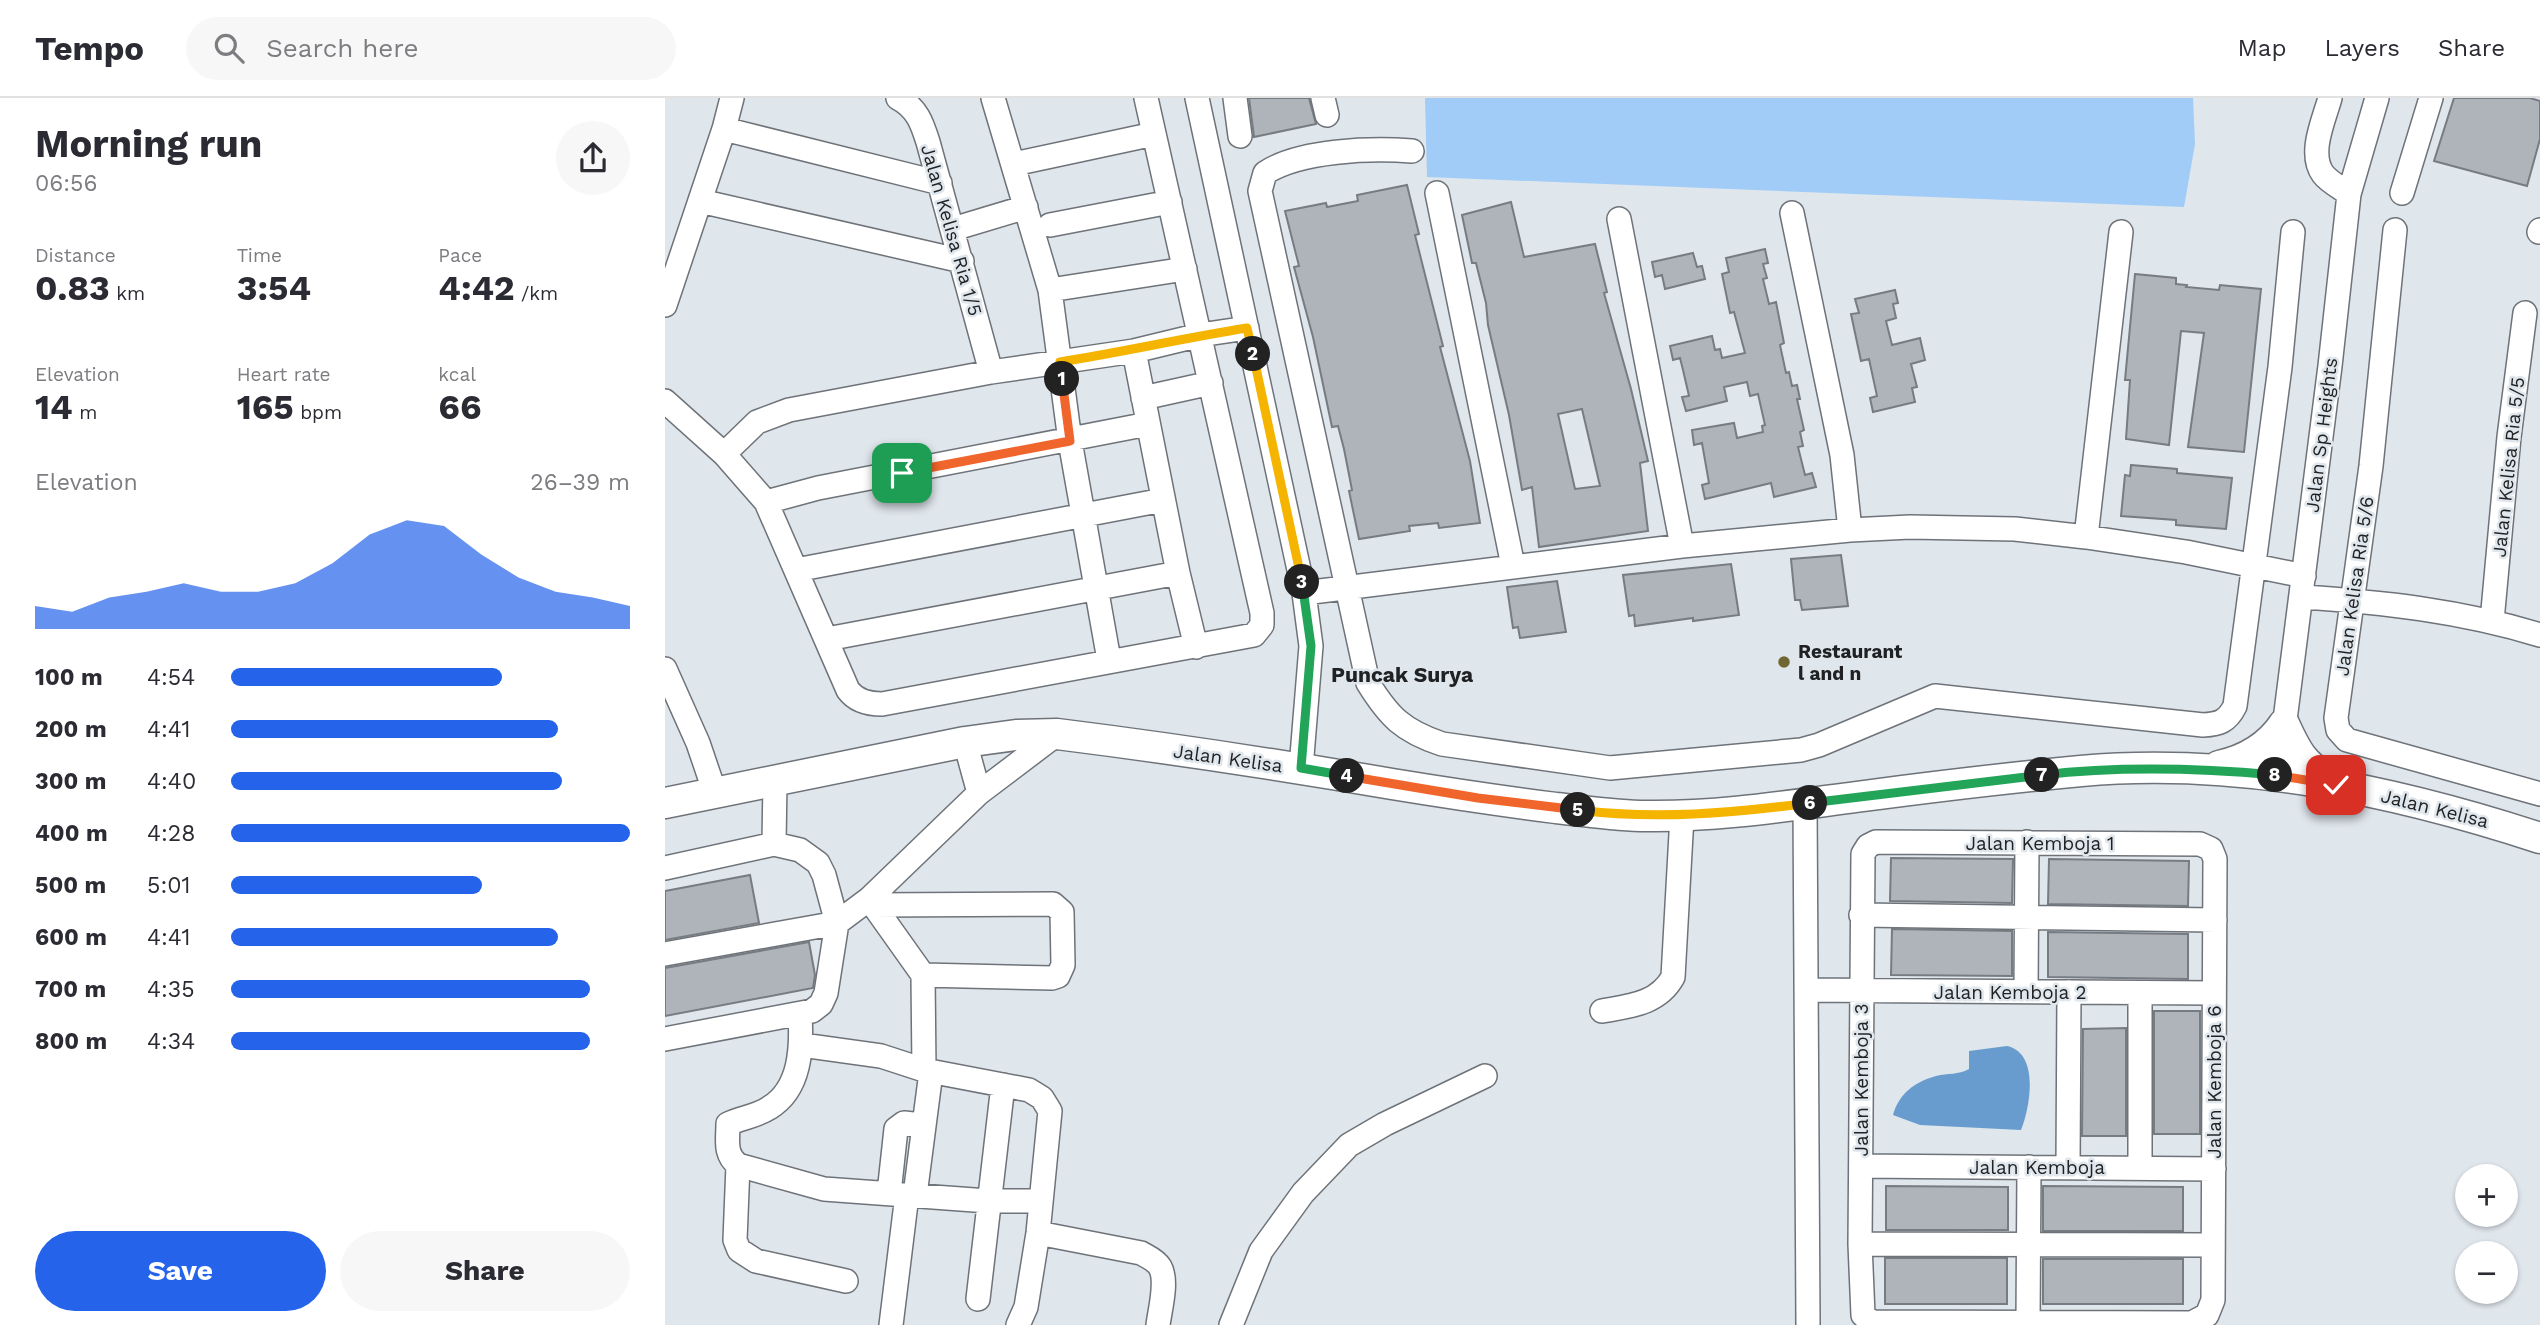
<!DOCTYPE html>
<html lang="en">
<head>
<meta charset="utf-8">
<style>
	body { margin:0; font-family:"Work Sans",sans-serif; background:#f7f7f7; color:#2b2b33; height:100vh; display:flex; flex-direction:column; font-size:26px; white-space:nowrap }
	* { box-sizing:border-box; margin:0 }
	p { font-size:23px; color:#7c7c81 }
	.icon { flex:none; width:38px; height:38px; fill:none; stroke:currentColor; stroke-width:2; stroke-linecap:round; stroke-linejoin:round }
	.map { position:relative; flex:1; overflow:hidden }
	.sheet { display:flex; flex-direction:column; background:#fff; width:665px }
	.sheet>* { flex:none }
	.controls { position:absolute; left:1790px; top:1066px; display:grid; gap:14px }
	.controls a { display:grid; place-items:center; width:63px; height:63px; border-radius:50%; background:#fff; box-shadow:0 2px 5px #0004; font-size:35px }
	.pin { position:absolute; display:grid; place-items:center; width:60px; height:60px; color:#fff; margin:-30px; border-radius:14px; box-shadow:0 4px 10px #0006 }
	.km { position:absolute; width:35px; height:35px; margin:-18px; border-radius:50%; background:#222; color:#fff; font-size:19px; line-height:35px; text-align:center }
	.round { display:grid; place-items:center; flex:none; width:74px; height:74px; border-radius:37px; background:#f7f7f7 }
	.head { display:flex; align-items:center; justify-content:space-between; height:119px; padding:0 35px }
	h1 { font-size:38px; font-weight:700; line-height:52px }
	.figures { display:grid; grid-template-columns:repeat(3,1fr); gap:10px; height:119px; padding:7px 35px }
	.figures div { display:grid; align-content:center }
	.figures b { font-size:35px; font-weight:700 }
	.figures small { font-size:19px; font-weight:400 }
	.figures p { font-size:19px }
	.chart { height:196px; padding:14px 35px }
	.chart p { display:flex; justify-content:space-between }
	.chart svg { width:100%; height:126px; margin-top:7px; fill:#2563eb; opacity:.7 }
	.action { display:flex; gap:14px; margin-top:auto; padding:14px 35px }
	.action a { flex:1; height:80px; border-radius:42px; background:#2563eb; color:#fff; font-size:28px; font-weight:700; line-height:80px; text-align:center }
	.action a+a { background:#f7f7f7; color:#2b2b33 }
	ul { padding:0 35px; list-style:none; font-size:23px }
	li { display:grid; grid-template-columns:112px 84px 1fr; align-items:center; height:52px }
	li i { height:18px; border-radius:9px; background:#2563eb }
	header { display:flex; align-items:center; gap:42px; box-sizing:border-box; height:98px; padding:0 35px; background:#fff; border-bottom:2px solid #e1e1e2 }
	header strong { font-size:33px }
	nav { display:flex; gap:38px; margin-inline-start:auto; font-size:24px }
	.search { width:490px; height:63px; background:#f7f7f7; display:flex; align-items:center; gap:18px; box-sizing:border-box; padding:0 24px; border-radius:38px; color:#7c7c81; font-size:26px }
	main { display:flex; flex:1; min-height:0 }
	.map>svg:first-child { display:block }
	.green { fill:#a0ccf7 }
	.water { fill:#699cce }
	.building { fill:#aeb4ba; stroke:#767c81; stroke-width:2; fill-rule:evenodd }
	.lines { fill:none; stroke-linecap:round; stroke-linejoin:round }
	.minor-casing { stroke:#6e7379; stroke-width:26 }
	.major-casing { stroke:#6e7379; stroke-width:33 }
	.minor { stroke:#fff; stroke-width:23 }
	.major { stroke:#fff; stroke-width:30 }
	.split-1-casing { stroke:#fff; stroke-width:14 }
	.split-2-casing { stroke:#fff; stroke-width:14 }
	.split-3-casing { stroke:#fff; stroke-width:14 }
	.split-4-casing { stroke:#fff; stroke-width:14 }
	.split-5-casing { stroke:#fff; stroke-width:14 }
	.split-6-casing { stroke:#fff; stroke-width:14 }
	.split-7-casing { stroke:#fff; stroke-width:14 }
	.split-8-casing { stroke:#fff; stroke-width:14 }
	.split-9-casing { stroke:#fff; stroke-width:14 }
	.split-1 { stroke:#f0652b; stroke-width:9 }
	.split-2 { stroke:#f5b400; stroke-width:9 }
	.split-3 { stroke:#f5b400; stroke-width:9 }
	.split-4 { stroke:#22a559; stroke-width:9 }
	.split-5 { stroke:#f0652b; stroke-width:9 }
	.split-6 { stroke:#f5b400; stroke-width:9 }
	.split-7 { stroke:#22a559; stroke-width:9 }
	.split-8 { stroke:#22a559; stroke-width:9 }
	.split-9 { stroke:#f0652b; stroke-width:9 }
	.poi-dot { fill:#706632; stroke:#dfe6ec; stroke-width:2.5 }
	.labels { text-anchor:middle; stroke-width:5; stroke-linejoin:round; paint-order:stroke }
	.street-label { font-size:19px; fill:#1f2123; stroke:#dfe6ec }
	.poi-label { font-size:19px; font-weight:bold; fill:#1f2123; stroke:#dfe6ec; text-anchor:start }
	.neighbourhood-label { font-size:21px; font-weight:bold; fill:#1f2123; stroke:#dfe6ec }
</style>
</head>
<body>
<header>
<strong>Tempo</strong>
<div class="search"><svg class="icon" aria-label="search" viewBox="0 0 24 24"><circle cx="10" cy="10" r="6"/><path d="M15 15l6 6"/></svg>Search here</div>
<nav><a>Map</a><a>Layers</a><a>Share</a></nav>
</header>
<main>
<section class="sheet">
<div class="head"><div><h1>Morning run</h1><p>06:56</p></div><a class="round"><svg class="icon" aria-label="share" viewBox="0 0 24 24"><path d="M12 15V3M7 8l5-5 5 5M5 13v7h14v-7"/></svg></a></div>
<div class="figures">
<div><p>Distance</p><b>0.83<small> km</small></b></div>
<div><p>Time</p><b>3:54</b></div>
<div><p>Pace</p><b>4:42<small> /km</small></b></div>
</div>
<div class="figures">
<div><p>Elevation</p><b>14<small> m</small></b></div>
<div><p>Heart rate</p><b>165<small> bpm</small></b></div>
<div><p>kcal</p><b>66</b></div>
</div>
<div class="chart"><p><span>Elevation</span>26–39 m</p>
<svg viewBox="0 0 160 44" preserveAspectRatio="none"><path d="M0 44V36L10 38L20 33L30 31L40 28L50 31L60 31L70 28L80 21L90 11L100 6L110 8L120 18L130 26L140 31L150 33L160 36V44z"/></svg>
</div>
<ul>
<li><b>100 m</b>4:54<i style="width:68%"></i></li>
<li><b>200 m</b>4:41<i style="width:82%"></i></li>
<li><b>300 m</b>4:40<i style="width:83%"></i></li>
<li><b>400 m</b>4:28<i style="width:100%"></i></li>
<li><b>500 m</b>5:01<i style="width:63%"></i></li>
<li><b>600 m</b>4:41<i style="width:82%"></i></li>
<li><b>700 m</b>4:35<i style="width:90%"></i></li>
<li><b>800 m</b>4:34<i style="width:90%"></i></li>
</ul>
<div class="action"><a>Save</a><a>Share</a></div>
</section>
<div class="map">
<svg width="1875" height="1227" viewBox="0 0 1875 1227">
	<rect width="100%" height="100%" fill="#dfe6ec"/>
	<path class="green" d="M760,0h768l2,46 -11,63 -757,-30z"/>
	<path class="water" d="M1342,948c33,7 23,62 14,84l-101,-5 -27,-10c6,-21 21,-33 43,-39 12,-3 22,-1 33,-7v-18z"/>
	<path class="building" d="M584,0h60l7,26 -62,13z
		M1789,0h76l10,3v38l-13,47 -93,-25z
		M742,87l12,49 -4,1 28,111 -3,1 30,114 10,62 -41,5 -1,-5 -29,3 1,5 -51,8 -10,-48 3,-1 -8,-41 -6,-23 -6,1 -19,-90 -19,-70 5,-1 -14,-55 41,-8 1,4 31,-6 -1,-6z
		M846,104l13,55 71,-13 12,48 -3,1 27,96 17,72 -8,2 8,68 -109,16 -7,-60 -10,3 -13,-75 -21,-90 -2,-22 -10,-40h-4l-10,-48zM917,311l18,77 -25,3 -17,-75z
		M1100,151l3,14 -5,1 4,14 -4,1 6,25 7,-2 8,41 -4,2 6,28 3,-1 3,14 5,-1 3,14h-3l7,31 -4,2 3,14 -5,1 7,28 7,-2 4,14 -42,10 -3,-14 -66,16 -3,-14 7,-2 -7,-40 -8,2 -2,-15 42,-7 3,15 26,-6 -1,-6 3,-1 -7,-31 -8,2 -3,-14 -23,5 3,14 -41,10 -4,-14 7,-1 -6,-26 -3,-12 -7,2 -3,-14 42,-10 3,14 5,-1 2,9 23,-5 -11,-41 -4,1 -8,-39 7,-2 -3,-14z
		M1028,155l4,14 5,-1 3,13 -40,10 -3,-14 -7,2 -3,-15z
		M1470,176l41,4v6l11,1 -1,2 33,3 1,-5 41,4 -17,163 -56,-5 16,-114 -23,-2 -12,114 -43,-6 4,-59h-5z
		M1230,192l3,13 -5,1 3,14 -10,3 6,24 28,-7 5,22 -14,4 6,23 -5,1 3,14 -42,10 -3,-14 7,-2 -8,-37 -8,2 -10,-47 8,-1 -4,-14z
		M1466,367l46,4v4l55,5 -6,51 -50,-4v-5l-55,-4 4,-41 5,1z
		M1176,457l7,51 -46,4 -2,-10h-5l-4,-41z
		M1066,466l8,51 -46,6v-3l-58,8 -1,-11 -5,1 -6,-41z
		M892,483l9,51 -46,6 -2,-11 -5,1 -6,-41z
		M1226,760l122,1 -1,44 -122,-2z
		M1384,761l140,2 -1,45 -140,-2z
		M85,777l9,48 -94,17v-49z
		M1227,831l120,2v45l-121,-1z
		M1383,834l140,2v45l-140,-2z
		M144,844l6,33 -2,13 -148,28v-48z
		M1489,913h46v123h-46z
		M1461,930v108h-44l1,-107z
		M1221,1088l122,1v43h-122z
		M1378,1088l140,1v44h-140z
		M1220,1160h122v46h-122z
		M1378,1161h140v45h-140z"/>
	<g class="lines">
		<defs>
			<path id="minor" d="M233,0c19,10 24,25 30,44l63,230
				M328,0l57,192 20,151 39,219
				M532,0l107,495 7,53 -10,122
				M570,0l5,38
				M658,0l4,17
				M1665,0c-6,22 -22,55 -7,76 6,8 18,14 26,20
				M59,31l216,54
				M747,53c-41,-3 -112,-1 -147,22l-5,18 108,492c21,34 35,48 74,61l168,24 191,-18 18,-5 116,-49 268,29c16,-1 24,-3 32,-19l45,-339 13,-135
				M349,66l140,-30
				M772,95l76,373
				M1737,95l29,-95
				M35,103l262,60
				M1127,115l50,242 8,75
				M954,121l63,327
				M385,127l120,-23
				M288,131l73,-22
				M1730,132l-24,236 -35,252 2,12 9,10 193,54
				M1874,134l1,-2
				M385,192l135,-21
				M0,207l59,-176 8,-31
				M469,253l44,222 18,74
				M478,300l68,-15
				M0,303l59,53 42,48 82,188c8,11 20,14 34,14l372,-69 8,-10v-12l-116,-515
				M59,356l33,-32 32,-12 202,-38 143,-21 66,-16 47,-7
				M101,404l52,-14 330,-64
				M1421,439l35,-305
				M131,472l367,-70
				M639,495l378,-47 168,-16 60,-3 105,2 71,8 100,15 118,24
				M1636,499c81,5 161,14 239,38
				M1827,523l17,-184 16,-124
				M162,541l351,-66
				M0,571l33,74 17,50
				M300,644l14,51
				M1613,677l52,-409 19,-172 28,-96
				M1140,705l3,522
				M1211,744l324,2 11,5 4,10 -2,441 -6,15 -15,8 -320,-1 -9,-7 -3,-71 3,-390 5,-8z
				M109,746l1,-64
				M0,770l109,-24 26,6 18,13 6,12 13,48 -11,70 -5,11 -9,7 -147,28
				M204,801l54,76 1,95 105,20 13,8 8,13 -12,122 -12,74 -8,18
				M208,807l180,-1 9,8 1,53 -5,11 -6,2 -129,-3
				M1196,817l354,5
				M0,856l172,-31 32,-24 110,-106 78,-59
				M1141,892l408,3
				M1361,893l1,-149
				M937,913c28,-5 56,-7 71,-34l9,-161
				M135,917c2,32 1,74 -31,93 -12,8 -28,10 -41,16 0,16 -4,30 10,41l86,24 164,12h52
				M137,947l79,11 43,14
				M73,1067l-3,75 4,10 17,11 90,20
				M1196,1068l353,3
				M1403,1070l1,-176
				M1475,1070v-175
				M224,1095l7,-64 8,-6 18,2
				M250,1097l16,-123
				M373,1135l103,20c5,3 15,7 19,14 8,14 0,42 -2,58
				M1195,1146l352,1
				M313,1201l25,-214
				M1363,1226l1,-157
				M226,1227l16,-130
				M566,1227l30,-74 42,-58 46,-48 36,-21 100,-48"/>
			<path id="major" d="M1619,626c14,31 19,39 47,58
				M1554,668c27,-6 49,-18 65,-42
				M0,705l300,-61 51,-7 41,-1c112,14 224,31 335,50 55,9 109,17 164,24 30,3 60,8 90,8 71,1 141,-10 210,-19 75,-10 150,-19 225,-26 156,-14 312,19 459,67"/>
		</defs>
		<use href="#minor" class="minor-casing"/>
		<use href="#major" class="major-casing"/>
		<use href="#minor" class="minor"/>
		<use href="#major" class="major"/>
	</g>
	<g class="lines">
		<defs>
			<path id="split-1" d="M237,375l168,-32 -8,-62"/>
			<path id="split-2" d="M397,281l-2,-17c63,-10 124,-24 187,-34l6,26"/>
			<path id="split-3" d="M588,256l49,228"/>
			<path id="split-4" d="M637,484l9,64 -10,122 46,8"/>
			<path id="split-5" d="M682,678l131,22 100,12"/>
			<path id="split-6" d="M913,712c78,10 154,3 232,-7"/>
			<path id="split-7" d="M1145,705l232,-28"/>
			<path id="split-8" d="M1377,677c78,-9 155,-7 233,0"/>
			<path id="split-9" d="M1610,677l61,10"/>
		</defs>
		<use href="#split-1" class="split-1-casing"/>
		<use href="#split-2" class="split-2-casing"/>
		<use href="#split-3" class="split-3-casing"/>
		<use href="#split-4" class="split-4-casing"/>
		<use href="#split-5" class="split-5-casing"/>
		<use href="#split-6" class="split-6-casing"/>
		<use href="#split-7" class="split-7-casing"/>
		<use href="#split-8" class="split-8-casing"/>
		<use href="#split-9" class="split-9-casing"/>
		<use href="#split-1" class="split-1"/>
		<use href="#split-2" class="split-2"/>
		<use href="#split-3" class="split-3"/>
		<use href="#split-4" class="split-4"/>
		<use href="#split-5" class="split-5"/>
		<use href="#split-6" class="split-6"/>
		<use href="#split-7" class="split-7"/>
		<use href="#split-8" class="split-8"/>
		<use href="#split-9" class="split-9"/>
	</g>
	<circle class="poi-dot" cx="1119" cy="564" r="7"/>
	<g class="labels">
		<g class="street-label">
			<text transform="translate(287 132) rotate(74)" y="7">Jalan Kelisa Ria 1/5</text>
			<text transform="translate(1656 337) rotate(-83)" y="7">Jalan Sp Heights</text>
			<text transform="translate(1843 369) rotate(-84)" y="7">Jalan Kelisa Ria 5/5</text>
			<text transform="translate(1689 488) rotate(-82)" y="7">Jalan Kelisa Ria 5/6</text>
			<text transform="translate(563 660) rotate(8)" y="7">Jalan Kelisa</text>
			<text transform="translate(1770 710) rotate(14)" y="7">Jalan Kelisa</text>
			<text x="1375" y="752">Jalan Kemboja 1</text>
			<text x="1345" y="901">Jalan Kemboja 2</text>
			<text transform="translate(1196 982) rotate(-90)" y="7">Jalan Kemboja 3</text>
			<text transform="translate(1549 984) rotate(-90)" y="7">Jalan Kemboja 6</text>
			<text x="1372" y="1076">Jalan Kemboja</text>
		</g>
		<g class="poi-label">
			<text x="1133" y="560">Restaurant<tspan x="1133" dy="22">l and n</tspan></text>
		</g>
		<g class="neighbourhood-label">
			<text x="737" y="584">Puncak Surya</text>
		</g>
	</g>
</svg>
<div class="controls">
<a>+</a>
<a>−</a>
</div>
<div class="pin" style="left:237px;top:375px;background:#1e9e55"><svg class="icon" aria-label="arrive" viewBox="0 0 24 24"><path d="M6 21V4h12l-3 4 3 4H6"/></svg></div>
<div class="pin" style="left:1671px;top:687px;background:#d93025"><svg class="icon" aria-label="check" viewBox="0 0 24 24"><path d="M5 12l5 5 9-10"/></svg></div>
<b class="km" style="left:397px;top:281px">1</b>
<b class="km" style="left:588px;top:256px">2</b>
<b class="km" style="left:637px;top:484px">3</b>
<b class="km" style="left:682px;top:678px">4</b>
<b class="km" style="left:913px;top:712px">5</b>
<b class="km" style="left:1145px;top:705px">6</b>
<b class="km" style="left:1377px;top:677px">7</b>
<b class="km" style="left:1610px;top:677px">8</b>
</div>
</main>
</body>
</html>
